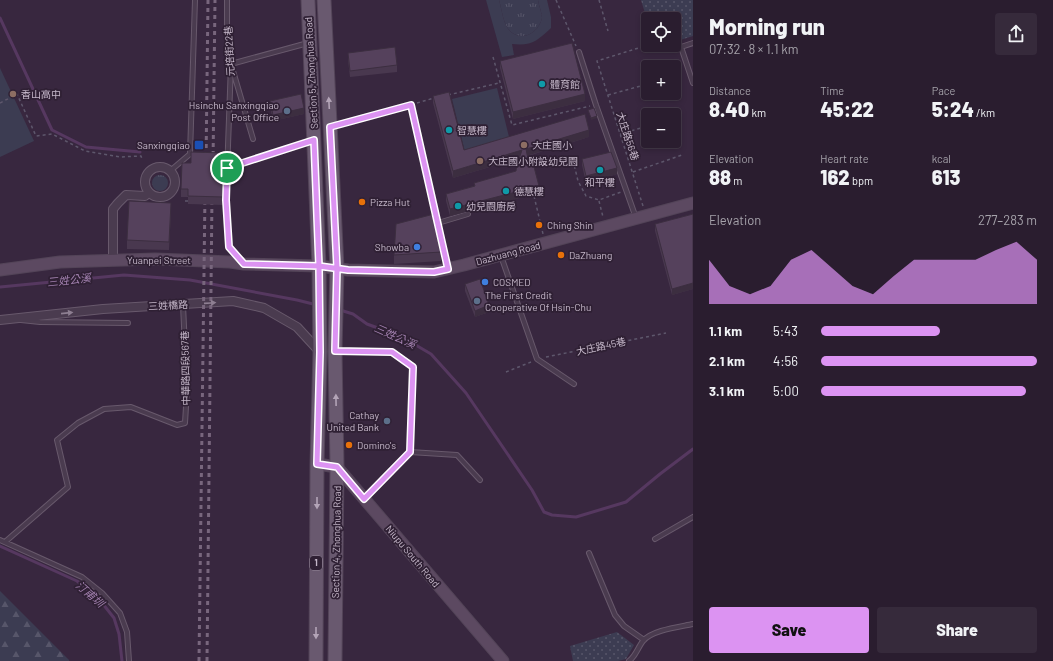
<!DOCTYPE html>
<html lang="en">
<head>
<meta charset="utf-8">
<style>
	body { margin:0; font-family:Barlow,"Noto Sans TC",sans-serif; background:#362a3b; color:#f1f3f6; height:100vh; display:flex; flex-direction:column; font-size:15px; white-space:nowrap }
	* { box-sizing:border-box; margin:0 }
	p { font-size:13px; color:#a5a2aa }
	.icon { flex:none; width:22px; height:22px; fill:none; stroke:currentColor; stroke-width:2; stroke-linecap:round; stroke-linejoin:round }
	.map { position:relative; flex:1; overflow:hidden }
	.details { display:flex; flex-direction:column; background:#2a1d2f; width:360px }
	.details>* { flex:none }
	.tools { position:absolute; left:641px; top:12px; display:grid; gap:8px }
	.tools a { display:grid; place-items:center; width:40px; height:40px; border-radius:4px; background:#2a1d2f; box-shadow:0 2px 6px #0003,0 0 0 1px #463b4b; font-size:20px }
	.pin { position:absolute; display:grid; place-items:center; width:34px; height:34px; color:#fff; margin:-17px; border:2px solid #fff; border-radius:50%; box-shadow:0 1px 4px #0007 }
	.round { display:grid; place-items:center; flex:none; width:42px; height:42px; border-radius:4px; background:#362a3b }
	.head { display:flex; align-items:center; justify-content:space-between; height:68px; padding:0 16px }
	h1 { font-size:22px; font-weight:800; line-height:30px }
	.figures { display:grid; grid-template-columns:repeat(3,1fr); gap:6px; height:68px; padding:4px 16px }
	.figures div { display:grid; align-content:center }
	.figures b { font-size:20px; font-weight:800 }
	.figures small { font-size:11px; font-weight:400 }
	.figures p { font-size:11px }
	.chart { height:112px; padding:8px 16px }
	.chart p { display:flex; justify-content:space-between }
	.chart svg { width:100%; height:72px; margin-top:4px; fill:#dc93f2; opacity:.7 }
	.primary-button { display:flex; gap:8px; margin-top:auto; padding:8px 16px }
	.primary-button a { flex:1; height:46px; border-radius:4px; background:#dc93f2; color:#111; font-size:16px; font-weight:800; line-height:46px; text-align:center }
	.primary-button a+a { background:#362a3b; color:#f1f3f6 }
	ul { padding:0 16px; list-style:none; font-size:13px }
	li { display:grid; grid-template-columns:64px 48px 1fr; align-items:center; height:30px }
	li i { height:10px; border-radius:5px; background:#dc93f2 }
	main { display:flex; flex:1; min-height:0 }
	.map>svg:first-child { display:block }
	.grass { fill:url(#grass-tufts) }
	.forest { fill:url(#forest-firs) }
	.park { fill:url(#park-dots) }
	.garden { fill:#3c3c52 }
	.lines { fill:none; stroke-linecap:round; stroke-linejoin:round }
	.stream { stroke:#563860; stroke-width:3 }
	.lane-casing { stroke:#68596c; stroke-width:6 }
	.street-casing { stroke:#68596c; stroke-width:10 }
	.secondary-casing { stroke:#534458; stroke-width:13 }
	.primary-casing { stroke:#534458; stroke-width:15 }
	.path { stroke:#5e576c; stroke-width:1.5; stroke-dasharray:3 3; stroke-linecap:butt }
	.lane { stroke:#4a3b4f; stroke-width:4 }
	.street { stroke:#4a3b4f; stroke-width:8 }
	.secondary { stroke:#5c4961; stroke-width:11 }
	.primary { stroke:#69596f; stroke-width:13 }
	.rail { stroke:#78667d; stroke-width:3; stroke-dasharray:4 4; stroke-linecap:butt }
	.wall { fill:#49384f }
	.shaded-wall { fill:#3c2e40 }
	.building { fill:#55415c; stroke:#3c2e40 }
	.oneway { fill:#b3a4b7 }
	.oneway2 { fill:#8e7f92 }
	.route-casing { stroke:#fff; stroke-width:8 }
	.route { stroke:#dc93f2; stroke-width:5 }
	.culture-dot { fill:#0f9aa8; stroke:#2f2034; stroke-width:1.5 }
	.education-dot { fill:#8d6e63; stroke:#2f2034; stroke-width:1.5 }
	.service-dot { fill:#5c6f8a; stroke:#2f2034; stroke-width:1.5 }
	.transit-dot { fill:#1a4fb4; stroke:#2f2034; stroke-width:1.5 }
	.food-dot { fill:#e8710a; stroke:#2f2034; stroke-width:1.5 }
	.shop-dot { fill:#3f7fe0; stroke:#2f2034; stroke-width:1.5 }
	.labels { text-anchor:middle; stroke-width:3.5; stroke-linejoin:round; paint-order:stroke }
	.shield { fill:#2f2034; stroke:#988a9c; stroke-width:1 }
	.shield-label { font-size:9px; font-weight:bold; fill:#c5b7c9 }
	.street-label { font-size:10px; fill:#c5b7c9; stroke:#2f2034 }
	.poi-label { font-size:10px; fill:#c5b7c9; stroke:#2f2034; text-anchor:start }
	.water-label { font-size:11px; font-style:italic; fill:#a280af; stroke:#2f2034 }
</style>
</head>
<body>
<main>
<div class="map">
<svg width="693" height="661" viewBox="0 0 693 661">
	<defs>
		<pattern id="grass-tufts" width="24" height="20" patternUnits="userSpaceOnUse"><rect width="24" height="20" fill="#3c3c52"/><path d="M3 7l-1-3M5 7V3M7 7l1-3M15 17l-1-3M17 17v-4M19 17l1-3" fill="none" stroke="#57566a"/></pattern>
		<pattern id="forest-firs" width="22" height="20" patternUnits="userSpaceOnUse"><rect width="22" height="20" fill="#3c3c52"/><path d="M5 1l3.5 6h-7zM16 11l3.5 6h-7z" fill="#57566a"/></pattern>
		<pattern id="park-dots" width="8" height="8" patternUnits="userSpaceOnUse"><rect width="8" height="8" fill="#3c3c52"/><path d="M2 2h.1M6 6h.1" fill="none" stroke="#57566a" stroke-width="1.8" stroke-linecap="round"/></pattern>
	</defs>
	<rect width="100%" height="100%" fill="#38273f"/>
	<path class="grass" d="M499,0h39c1,6 4,13 4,18 -3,14 -19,24 -31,14 -8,-7 -9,-22 -12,-32z
		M152 183a8 8 0 1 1 16 0a8 8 0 1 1-16 0Z"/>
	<path class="forest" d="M0,591l69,69v1h-69z"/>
	<path class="park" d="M641,0h52v36l-19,6v-23h-26v4z
		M617,632l17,13 -8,14 -8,2h-45l-3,-15z"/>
	<path class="garden" d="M486,0h13c3,10 4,25 12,32 12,10 28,0 31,-14 0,-5 -3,-12 -4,-18h9l4,17v11c-14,13 -19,18 -39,16l2,11 -12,2z
		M0,68l34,73 -34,16z
		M497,88l13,53 -45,11 -13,-53z"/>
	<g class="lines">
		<path class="stream" d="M0,18l52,112 34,17 54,5
			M0,287l124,-12 66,5 107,20 20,5
			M340,310l13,4 14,10 35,13 29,17 35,39 66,97 12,22 8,3 24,2 50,-15 34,-28 33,-25
			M0,546l77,35 22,18 15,19 5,16 3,27"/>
		<defs>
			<path id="lane" d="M227,0v30l4,34 -5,136 3,47 12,14
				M693,43l-12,4 12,36
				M579,52l17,53 40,113
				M332,126l79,-21 37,163
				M253,139l-22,-75 77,-21
				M170,171l20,-17 5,-154
				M438,223l30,-9
				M501,256l36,103 37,25
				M21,320l19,2 88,1
				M337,351l55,1 21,15 -3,85 47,3 23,25
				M365,498l45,-46
				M655,539l38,-22
				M0,540l82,37 20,16 18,20 7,19 2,29
				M5,542l63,-55 -11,-47 21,-17 26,-14 27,-2 46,18 8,-2 2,-33 -4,-85
				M589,553l26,62 9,11 20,14
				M629,661c7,-5 9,-14 14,-20 9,-11 36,-14 50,-17"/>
			<path id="street" d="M145 182a15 15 0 1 1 30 0a15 15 0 1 1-30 0Z
				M113,260v-51l5,-6 8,-8 19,1 4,-4
				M0,320l103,-11 130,-8 31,7 33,19 23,25"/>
			<path id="secondary" d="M0,270l60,-8 95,-3 75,3 14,2 75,2 29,4 86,2 30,-7 229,-62
				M317,464l20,3 166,194"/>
			<path id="primary" d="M308,0l11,266 1,86 -3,112 -1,197
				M324,0l13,268 -2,83 2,116 -2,194"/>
		</defs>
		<use href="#lane" class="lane-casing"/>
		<use href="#street" class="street-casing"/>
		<use href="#secondary" class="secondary-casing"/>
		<use href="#primary" class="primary-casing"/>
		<path class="path" d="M556,0l20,46
			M599,0l9,31
			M493,57l19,68 78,-19
			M448,95l51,-12
			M608,95l40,-11
			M0,103l17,-9 19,42 16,-2 33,17 35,6 21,-1 1,3
			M417,103l17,-5
			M620,134l28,-8
			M573,160l5,21 8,15 13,4 22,-8
			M234,166l69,-22
			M633,172l49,-17
			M534,196l9,38
			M185,201h5
			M599,201l4,16
			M643,206l-46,-145 51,-16
			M546,357l120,-24
			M506,372l25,-10"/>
		<use href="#lane" class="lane"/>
		<use href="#street" class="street"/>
		<use href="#secondary" class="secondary"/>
		<use href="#primary" class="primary"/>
		<path class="rail" d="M213,163l2,-163
			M206,164l2,-164
			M199,661l6,-467
			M207,661l5,-466"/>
	</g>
	<path class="wall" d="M348,53l49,12v7l-47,5 -2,-17z
		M500,61l85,40 -72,18 -13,-51z
		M433,96l31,54 125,-13 -61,19 11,37 -89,23 -4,-15v-7l28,-8v-3l42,-12 4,-13 -67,20 -20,-75z
		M270,101l34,13 -31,7 -3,-14z
		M224,153l-1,52 -35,-1v-7h-7v-8l10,-26z
		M582,159l35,15 -31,9 -4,-18z
		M171,212l-2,38 -42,-1v-9z
		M693,214v75l-21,6 -17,-64v-7z
		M441,252v9l-47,3v-9z
		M465,284l24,28 -14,5 -10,-26z"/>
	<path class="shaded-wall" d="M585,94v7l-72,18v-7z
		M304,108v6l-31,7v-6z
		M597,116v2l-6,2v-2z
		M589,130v7l-63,19v-7z
		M522,150v7l-69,21v-7z
		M617,168v6l-31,9v-7z
		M539,186v7l-89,23v-7z
		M171,203v9l-2,38v-8z
		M693,283v6l-21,6v-6z
		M489,305v7l-14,5v-6z"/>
	<path class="building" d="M572,43l13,51 -72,18 -13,-51z
		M395,47l2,18 -47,6 -2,-18z
		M449,92l15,58 121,-36 4,16 -63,19 2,10 5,4 6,23 -89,23 -4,-15 29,-8 -1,-3 42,-12 1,-6 5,-15 -69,21 -20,-75z
		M301,94l3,14 -31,7 -3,-14z
		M594,108l3,8 -6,2 -3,-8z
		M191,152l33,1 -1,44 -35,-1v-7h-7l1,-26h9z
		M611,152l6,16 -31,8 -4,-17z
		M129,201l42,2 -2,39 -42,-2z
		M434,214l7,38 -47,3 2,-31z
		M693,214v69l-21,6 -17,-65z
		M480,279l9,26 -14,6 -10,-27z"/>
	<defs><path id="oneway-solid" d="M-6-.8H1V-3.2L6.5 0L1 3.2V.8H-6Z"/></defs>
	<g class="oneway">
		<use href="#oneway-solid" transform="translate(329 103) rotate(-93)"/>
		<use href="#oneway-solid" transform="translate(336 400) rotate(-91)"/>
		<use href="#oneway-solid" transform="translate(317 503) rotate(90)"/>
		<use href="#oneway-solid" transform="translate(316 633) rotate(90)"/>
	</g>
	<g class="oneway2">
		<use href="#oneway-solid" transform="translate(210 303) rotate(-4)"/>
		<use href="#oneway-solid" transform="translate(67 313) rotate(-6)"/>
	</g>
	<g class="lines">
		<defs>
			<path id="route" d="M227,168l-1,32 3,47 15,17 75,2 1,86 -3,112 20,3 27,32 46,-47 3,-85 -21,-15 -57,-1 2,-83 -7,-141 81,-22 37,164 -14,3 -86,-2 -29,-4 -5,-126 -87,28"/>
		</defs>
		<use href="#route" class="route-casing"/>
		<use href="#route" class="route"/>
	</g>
	<g class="culture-dot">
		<circle cx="542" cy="84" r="4"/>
		<circle cx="449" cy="130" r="4"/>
		<circle cx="600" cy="170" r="4"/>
		<circle cx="506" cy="191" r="4"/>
		<circle cx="458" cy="206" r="4"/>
	</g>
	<g class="education-dot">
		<circle cx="13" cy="94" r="4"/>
		<circle cx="524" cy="145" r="4"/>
		<circle cx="480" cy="161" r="4"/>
	</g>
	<g class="service-dot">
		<circle cx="287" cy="111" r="4"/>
		<circle cx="477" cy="301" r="4"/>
		<circle cx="387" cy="421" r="4"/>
	</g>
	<rect class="transit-dot" x="194" y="140" width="10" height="10" rx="2"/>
	<g class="food-dot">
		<circle cx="362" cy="202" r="4"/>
		<circle cx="539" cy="225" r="4"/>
		<circle cx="561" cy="255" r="4"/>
		<circle cx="349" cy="445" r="4"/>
	</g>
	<g class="shop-dot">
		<circle cx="417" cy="247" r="4"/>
		<circle cx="485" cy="282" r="4"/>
	</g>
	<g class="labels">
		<rect class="shield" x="310" y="556" width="12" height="14" rx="3"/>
		<g class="shield-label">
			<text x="316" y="566">1</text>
		</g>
		<g class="street-label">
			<text transform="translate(229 51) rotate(-93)" y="4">元培街22巷</text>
			<text transform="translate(311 73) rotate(-93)" y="4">Section 5, Zhonghua Road</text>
			<text transform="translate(628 136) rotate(72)" y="4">大庄路56巷</text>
			<text transform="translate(508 253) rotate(-15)" y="4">Dazhuang Road</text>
			<text x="159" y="264">Yuanpei Street</text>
			<text transform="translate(168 305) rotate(-3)" y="4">三姓橋路</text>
			<text transform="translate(601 346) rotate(-12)" y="4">大庄路45巷</text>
			<text transform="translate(185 368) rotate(-91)" y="4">中華路四段567巷</text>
			<text transform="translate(336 542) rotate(-89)" y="4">Section 4, Zhonghua Road</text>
			<text transform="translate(413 556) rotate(50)" y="4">Niupu South Road</text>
		</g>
		<g class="poi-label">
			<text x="550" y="88">體育館</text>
			<text x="21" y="98">香山高中</text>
			<text x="279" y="109" text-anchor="end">Hsinchu Sanxingqiao<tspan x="279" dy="12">Post Office</tspan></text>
			<text x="457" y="134">智慧樓</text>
			<text x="190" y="149" text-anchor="end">Sanxingqiao</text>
			<text x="532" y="149">大庄國小</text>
			<text x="488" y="165">大庄國小附設幼兒園</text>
			<text x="600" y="186" text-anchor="middle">和平樓</text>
			<text x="514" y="195">德慧樓</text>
			<text x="370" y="206">Pizza Hut</text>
			<text x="466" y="210">幼兒園廚房</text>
			<text x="547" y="229">Ching Shin</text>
			<text x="409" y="251" text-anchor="end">Showba</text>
			<text x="569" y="259">DaZhuang</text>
			<text x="493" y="286">COSMED</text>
			<text x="485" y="299">The First Credit<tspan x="485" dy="12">Cooperative Of Hsin-Chu</tspan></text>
			<text x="379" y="419" text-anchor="end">Cathay<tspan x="379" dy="12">United Bank</tspan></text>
			<text x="357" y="449">Domino's</text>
		</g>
		<g class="water-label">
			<text transform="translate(69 280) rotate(-6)" y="4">三姓公溪</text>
			<text transform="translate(395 336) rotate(24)" y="4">三姓公溪</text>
			<text transform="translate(90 594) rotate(41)" y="4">汀甫圳</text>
		</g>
	</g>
</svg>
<div class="tools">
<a><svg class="icon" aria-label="locate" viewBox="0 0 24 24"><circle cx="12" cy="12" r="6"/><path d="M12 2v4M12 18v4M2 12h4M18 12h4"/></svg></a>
<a>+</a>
<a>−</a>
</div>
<div class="pin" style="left:227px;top:168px;background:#1e9e55"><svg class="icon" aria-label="arrive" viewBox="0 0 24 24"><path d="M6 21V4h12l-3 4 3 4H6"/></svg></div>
</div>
<section class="details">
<div class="head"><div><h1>Morning run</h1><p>07:32 · 8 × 1.1 km</p></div><a class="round"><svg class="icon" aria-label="share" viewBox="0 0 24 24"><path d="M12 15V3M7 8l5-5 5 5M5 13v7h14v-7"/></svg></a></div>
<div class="figures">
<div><p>Distance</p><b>8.40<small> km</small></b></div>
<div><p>Time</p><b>45:22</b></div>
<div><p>Pace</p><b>5:24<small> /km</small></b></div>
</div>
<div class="figures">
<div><p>Elevation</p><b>88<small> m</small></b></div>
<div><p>Heart rate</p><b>162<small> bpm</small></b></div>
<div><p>kcal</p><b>613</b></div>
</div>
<div class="chart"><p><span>Elevation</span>277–283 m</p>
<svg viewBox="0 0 160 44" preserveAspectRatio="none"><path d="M0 44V17L10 33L20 38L30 33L40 17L50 11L60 22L70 33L80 38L90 27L100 17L110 17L120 17L130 17L140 11L150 6L160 17V44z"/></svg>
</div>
<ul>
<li><b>1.1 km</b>5:43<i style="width:55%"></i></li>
<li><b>2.1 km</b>4:56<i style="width:100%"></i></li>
<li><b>3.1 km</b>5:00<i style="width:95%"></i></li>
</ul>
<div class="primary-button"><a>Save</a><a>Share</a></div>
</section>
</main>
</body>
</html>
